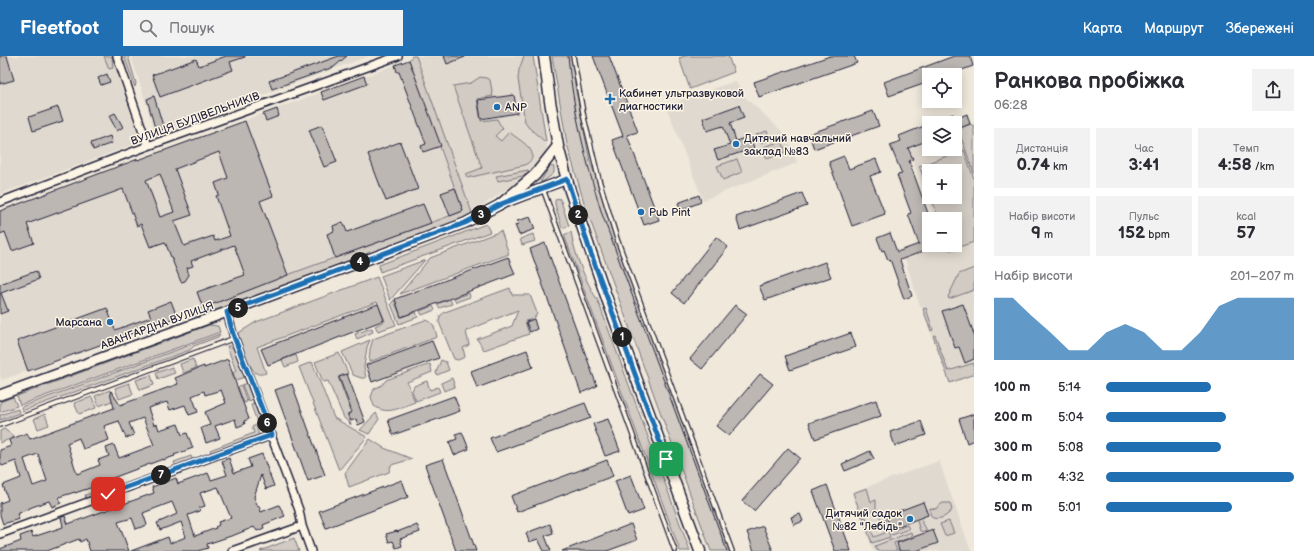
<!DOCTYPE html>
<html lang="uk">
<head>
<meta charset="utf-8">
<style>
	body { margin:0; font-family:"Balsamiq Sans",sans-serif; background:#f2f2f3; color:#2b2b33; height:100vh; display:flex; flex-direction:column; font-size:15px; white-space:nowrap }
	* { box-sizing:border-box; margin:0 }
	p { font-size:13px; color:#7c7c81 }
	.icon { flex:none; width:22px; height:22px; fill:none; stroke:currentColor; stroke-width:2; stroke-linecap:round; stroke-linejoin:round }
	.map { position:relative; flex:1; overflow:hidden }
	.drawer { display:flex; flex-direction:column; background:#fff; width:340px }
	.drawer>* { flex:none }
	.controls { position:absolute; left:922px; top:12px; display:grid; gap:8px }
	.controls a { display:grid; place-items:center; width:40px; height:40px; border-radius:0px; background:#fff; box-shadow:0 2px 10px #0003; font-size:20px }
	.pin { position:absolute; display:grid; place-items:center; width:34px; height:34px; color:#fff; margin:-17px; border-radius:8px; box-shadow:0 2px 6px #0006 }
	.km { position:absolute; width:20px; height:20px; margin:-10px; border-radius:50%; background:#222; color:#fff; font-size:11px; line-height:20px; text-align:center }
	.round { display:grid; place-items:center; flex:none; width:42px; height:42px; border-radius:0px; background:#f2f2f3 }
	.headline { display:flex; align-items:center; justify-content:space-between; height:68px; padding:0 20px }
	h1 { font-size:22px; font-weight:700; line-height:30px }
	.metrics { display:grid; grid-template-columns:repeat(3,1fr); gap:6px; height:68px; padding:4px 20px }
	.metrics div { display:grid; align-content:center; border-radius:0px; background:#f2f2f3; text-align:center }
	.metrics b { font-size:17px; font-weight:700 }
	.metrics small { font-size:11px; font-weight:400 }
	.metrics p { font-size:11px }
	.chart { height:112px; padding:8px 20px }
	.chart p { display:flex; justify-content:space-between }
	.chart svg { width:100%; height:72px; margin-top:4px; fill:#1f6fb2; opacity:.7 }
	ul { padding:0 20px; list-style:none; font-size:13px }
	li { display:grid; grid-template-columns:64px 48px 1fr; align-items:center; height:30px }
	li i { height:10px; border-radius:5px; background:#1f6fb2 }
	header { display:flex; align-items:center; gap:24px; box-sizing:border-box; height:56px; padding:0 20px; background:#1f6fb2; color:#fff }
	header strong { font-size:19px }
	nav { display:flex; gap:22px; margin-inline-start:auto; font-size:14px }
	.search { width:280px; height:36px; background:#f2f2f3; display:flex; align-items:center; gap:10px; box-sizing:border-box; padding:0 14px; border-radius:0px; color:#7c7c81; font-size:15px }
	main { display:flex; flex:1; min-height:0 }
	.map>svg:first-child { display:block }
	.built { fill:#e0d9cf; fill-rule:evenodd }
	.green { fill:#d1cbc3; stroke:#7a767f }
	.building { fill:#bcb7b3; stroke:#22223b; fill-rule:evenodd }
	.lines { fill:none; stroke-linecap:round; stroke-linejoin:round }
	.service-casing { stroke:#22223b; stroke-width:6 }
	.minor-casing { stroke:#22223b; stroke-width:10 }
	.tertiary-casing { stroke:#22223b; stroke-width:12 }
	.secondary-casing { stroke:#22223b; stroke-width:13 }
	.service { stroke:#fcf5e5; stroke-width:3.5 }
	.minor { stroke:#fcf5e5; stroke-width:7 }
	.tertiary { stroke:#fcf5e5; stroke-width:9 }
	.secondary { stroke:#fcf5e5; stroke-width:10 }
	.tram { stroke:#22223b; stroke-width:1 }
	.route-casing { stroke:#fff; stroke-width:8 }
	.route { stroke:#1f6fb2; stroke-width:5 }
	.poi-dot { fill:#1f6fb2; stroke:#fcf5e5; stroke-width:1.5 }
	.labels { text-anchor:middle; stroke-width:3; stroke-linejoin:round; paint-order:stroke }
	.poi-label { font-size:11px; fill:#22223b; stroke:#fcf5e5; text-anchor:start }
	.street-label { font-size:11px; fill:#22223b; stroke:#fcf5e5 }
</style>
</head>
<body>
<header>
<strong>Fleetfoot</strong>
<div class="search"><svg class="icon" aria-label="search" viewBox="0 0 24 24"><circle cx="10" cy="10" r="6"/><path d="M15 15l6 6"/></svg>Пошук</div>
<nav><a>Карта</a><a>Маршрут</a><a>Збережені</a></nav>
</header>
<main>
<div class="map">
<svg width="974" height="495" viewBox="0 0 974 495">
	<rect width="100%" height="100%" fill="#efe8db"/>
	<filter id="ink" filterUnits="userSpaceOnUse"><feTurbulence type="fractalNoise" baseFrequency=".025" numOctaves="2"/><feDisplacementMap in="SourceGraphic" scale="8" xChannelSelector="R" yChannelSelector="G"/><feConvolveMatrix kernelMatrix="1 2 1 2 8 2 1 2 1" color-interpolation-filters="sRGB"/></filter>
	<g filter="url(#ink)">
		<path class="built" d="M0,0h112l28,86 -140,52z
			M131,0h238l-213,78z
			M416,0h117l14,92 -5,11 -12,14 -58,40z
			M409,4l54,151 -192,70 -78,31 -191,68 -2,-4v-166z
			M735,25l10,16 43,40 9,26 -94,37 -37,-94z
			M970,68l4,1v249l-24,9 -29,-77h-1l-18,-56 27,-10v5h26v-26h-20l-27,-71 21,-8v9h26v-19zM929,115h26v26h-26z
			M939,405l32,90h-98l-21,-59z"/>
		<path class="green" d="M104,0h8l1,12 -4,1z
			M124,0h4l8,27 -1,4z
			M412,0h4l56,157 -8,6 -270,100 -4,-6 81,-32 192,-70 -54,-151z
			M524,0h9l13,85h-2l-16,-14 -3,-5 -7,-43 1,-9z
			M552,0h19l5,35 14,70 140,390h-19l-126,-345 -18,-62z
			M685,0h43l6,16 -44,17 -11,-31z
			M480,21l6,1 4,2 3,16 -16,3 4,22 16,-2 2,4 4,5 -8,8 6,5 8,-9c10,8 36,21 16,33l-58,13 -1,-4 16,-6 -29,-82 18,-3z
			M970,68l4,2v47l-16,-44z
			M767,75l3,9 -10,3 -4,-8z
			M782,85l4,11 -19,7 -4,-12z
			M964,94l10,29v63l-24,8 -2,-5h7v-26h-16l-8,-22h24v-26h-26v21l-10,-26z
			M737,103l5,13 -19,8 -6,-14z
			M550,110l4,1v6l-10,8 -4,1z
			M528,114v3l-5,3 -25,5 -2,-5z
			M559,142l2,3 8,25 -7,2 -7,-24v-4z
			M486,168l4,8 -110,40 -1,-7z
			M501,175l8,23 -109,40 30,-36z
			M571,176c4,24 14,48 27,69l92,250h-10l-6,-17 -110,-299z
			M533,178l2,7 -13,4 -2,-6z
			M425,204l-35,40 -9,-24z
			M974,212v22l-25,9 -1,-2 11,-23z
			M377,221l19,48 -18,6 -3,-5 10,-5 -8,-19 -120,45 9,26c-3,1 -7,2 -10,0 -7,-5 -16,-30 -19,-39l19,-12z
			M510,232l2,7h18l7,18 -3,6 -9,2 4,13 -45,16 -7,-11 35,-13 6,-16 -52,21 3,14 -6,3 2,9 -7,3 -4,-1 -15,-37 1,-6 5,-4z
			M469,237l1,4 -14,5 -2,-4z
			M450,243l2,5 -13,4 -2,-4z
			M394,244l7,17 15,-5 2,5 -19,7 -8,-20z
			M433,250l2,4 -13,5 -2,-4z
			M926,252l7,22 -2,1 -8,-22z
			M425,264c9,1 10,9 12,17l-68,25 1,-13 3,-10z
			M209,269l9,1 2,6 -200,73 -3,-9z
			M372,272l1,4 -16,7 -2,-5z
			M220,278l-2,3 -24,9 -4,4 -168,61 -1,-4z
			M935,279l13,36 26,-8v11l-24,9 -17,-47z
			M370,284l-3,7 -3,20 2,11h-5l-8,-3 -11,-23z
			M227,290h3l3,2 12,26v3l-9,3 -3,-7 3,-2z
			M339,297l9,20 -10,4 13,35 -4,2 4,11 -7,-7 -16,-37 -5,1 -8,-20z
			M296,299l2,7 -13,5 -3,-7z
			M193,303l3,9 -13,5 -3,-9z
			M441,304l5,2 3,8 -12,5 -1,-2z
			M312,306l22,56 33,19 -28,33 -40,-103z
			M430,308l2,8 -25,10 8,20c-14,5 -27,14 -41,4l-3,-9 3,-8 8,-4 4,-5z
			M172,311l3,6 -17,6 -2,-6z
			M151,319l3,10 -14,5 -4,-10z
			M452,322l3,9 -11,4 -3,-8z
			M427,325l3,9 8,-3 2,5 -24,9 -4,-10 2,-5z
			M129,327l4,11 -14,5 -4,-11z
			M247,327l6,15 -4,4 -7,-17z
			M241,329l6,17 -3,1 -6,-16z
			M110,334l2,11 -13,5 -4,-10z
			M13,341l4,9 -17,6v-10z
			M92,341l4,11 -17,6 -5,-11z
			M255,347l6,17 -4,2 -6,-17z
			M18,353l1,4 -19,7v-5z
			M376,357l3,6 -10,15 -9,-4z
			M45,358l4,11 -11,4 -4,-10z
			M256,369l3,11 -4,2 -43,17 -2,-5 44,-17 -2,-6z
			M4,373l11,8 -15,6v-12z
			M370,383l14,9 28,11 -21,6 -2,7 -40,15 -4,-14z
			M191,400l2,5 -17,6 -2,-5z
			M867,432l4,14 5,-2v9l-14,8 -9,-24z
			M103,433v5l-17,6 -1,-5z
			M943,447h7l2,7c-5,6 -11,10 -19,8l-3,-4v-6l6,1 2,-3z
			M878,454l6,5 6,22 -18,6 -9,-25 3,-1 8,20 11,-4z
			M922,464v4l4,4v4l-6,-1 -3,-10z
			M949,465l5,12 -9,3 -5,-12z
			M907,469l2,4 -17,6 -2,-3z
			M911,476l1,5 -18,6 3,8h-20l-2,-5z
			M294,482l5,13h-39z"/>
		<path class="building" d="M0,0h7l7,24 -14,4z
			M226,0h19v1l-15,5 3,8 -73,27 -8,-22 44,-16 3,7z
			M339,0h8l-13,11 -62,22 -3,-8z
			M444,0h21v1l-18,7z
			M593,0h16l29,76 -11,3 32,85 -15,5 -32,-85 11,-4z
			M830,0h24l3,7 -98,34 -5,-15z
			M954,0h16l3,10 -25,9h-19v7l-40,14 -5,-14z
			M409,4l32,86 -18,6 -2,-6 5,-2 -27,-72h-2l-2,-7z
			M107,18l3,8 -9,3 -3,-7z
			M364,20l3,8 -43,16 -3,-8z
			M514,39l3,18 -36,6 -3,-19z
			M154,40l10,33 -8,3 -9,-33z
			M739,49l5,13 -14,5 6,18 14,-5 4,12 -36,12 -4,-10 16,-5 -7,-19 -16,5 -4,-13z
			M58,51l5,14 -30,10 -4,-14z
			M277,53l2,7 -13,5 -3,-7z
			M873,55l6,15 -65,23 -5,-15z
			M115,57l8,14 -6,4 -8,-15z
			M953,58l2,5 12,-5 3,10 -15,6v-7h-23z
			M245,65l28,75 -13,5 28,74 -85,33 -6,-16 48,-17 -11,-30 -43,16 2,5 -6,2 2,7 -4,6 -4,1 -16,-40 -15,5 -9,-23 -4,2 -14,-37 -96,35 7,19 -22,8 -7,-19 -5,2v-23l138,-52v1zM219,96l9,26 -13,5 4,12 -3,1 14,40 -15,5 -2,-5 -29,10 -10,-25 18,-6 -17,-46zM160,118l14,38 -14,5 -14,-37z
			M929,68v16l-21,8 5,11 -4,2 20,55v33l-29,11 12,36 -8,3 -14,-40 -2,1 -4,-10 -2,1 -5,-13 13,-5 7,19 22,-8 -11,-30 3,-1 -14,-38 5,-1 -12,-29 11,-4 -2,-5z
			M322,69l15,37 -13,5 -15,-37z
			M110,80l2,7 -19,7 -2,-7z
			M400,86l18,47 -32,12 -18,-47z
			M844,100l5,13 27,-10 5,13 -11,4 15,38 -33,12 -23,-64z
			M455,132l8,23 -13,5 -9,-23z
			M802,137l5,13 -67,24 -4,-13z
			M699,139l2,7 -20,8 -3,-7z
			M423,148l8,19 -96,35 -8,-24 7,-3 -1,-5 10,-4 4,10z
			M530,161l5,12 -16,6 -4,-10 3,-1 -1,-3z
			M716,181l12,10 -44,56 -12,-10z
			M545,187l52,143 -16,7 -51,-144z
			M508,201l7,17 -114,43 -6,-18z
			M825,206l6,15 -66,23 -6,-14z
			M36,215l3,8 -38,14 7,18 -8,3v-30z
			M171,245l6,16 -149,54 -11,-30 90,-33 8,22 36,-13 -3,-7z
			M378,248l6,16 -116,45 -7,-16z
			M963,248l11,30v25l-9,4 -6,-16 -4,1 -13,-37z
			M735,249l12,9 -45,55 -12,-10z
			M534,263l3,10 -7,3 -4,-10z
			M851,277l5,14 -66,23 -5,-14z
			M432,285l7,17 -67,24 -6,-17z
			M527,294l6,17 -56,21 -6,-17z
			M228,303l7,22 14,38 -5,2 1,3 -8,3 -2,-8 -20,7 5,12 -14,5 -5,-15 9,-3 -5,-13 21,-9 -5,-13 -16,5 -1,-4 -12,5 6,16 -9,3 -4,-10 -15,5 -3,-8 -19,6 6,17 3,-1 2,6 19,-6 4,11 5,-2 6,15 -19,7 1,1 -12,4v-1l-61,23 2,5 -7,2 -1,-3 -21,7v-1l-16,5 2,6 -9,4 -3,-6 -17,6 -15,7 2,5 -16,5 -3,-9v-12l8,-3 -5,-15 18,-7 -5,-17 -14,5 -2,-5v-11l11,-4 -2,-6 18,-7 3,6 84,-31 -4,-16 1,-1 9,14 58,-21 -3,-6 21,-9 8,-3v2zM143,362l11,27 -35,13 -5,-13 -8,3 3,8 -11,4 2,5 -23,9 -10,-31 12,-5 4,11 26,-9 -5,-14 15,-5 7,17 8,-3 -5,-12zM38,398l9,27 -14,5 -9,-27z
			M347,318l18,48 -7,3 -2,-6 -5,2 -3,-7 4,-2 -13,-35z
			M760,318l13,10 -44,52 -13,-10z
			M292,328l33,91 -17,6 -33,-91z
			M454,340l6,15 -67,24 -5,-15z
			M876,344l5,16 -66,23 -6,-16z
			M585,347l6,15 -95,34 -6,-14z
			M974,358v26l-7,3 -8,-24z
			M608,363l12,32 -15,5 -12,-32z
			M921,365l5,14 -31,11 -5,-14z
			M462,376l7,17 -15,6 -5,-13 8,-3 -2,-5z
			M788,392l12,10 -46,53 -12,-10z
			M870,395l4,8 -29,12 -3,-7z
			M262,398l12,32 -8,3 -5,-14 -7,22 4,10 1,-1 2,6 18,-7 6,11 -22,9 1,3 -7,3 -3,-4 -17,7 -30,10 1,4 -10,3h-67l37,-14 2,6 16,-6 -5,-15 -21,8 -3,-7 20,-9 -5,-12 -29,11 4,12 -11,4 -4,-11 -14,4 11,29h-39l-4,-12 -6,3 -1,-3 -32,12h-47v-2l21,-8 -1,-5 11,-4 2,5 30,-10 -2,-10 4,-1 3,8 86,-31 -2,-6 24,-9 2,6 30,-11 3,7 16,-5 -5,-14 7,-3 5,15 17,-6 -3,-8zM218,431l13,31 -13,4 1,3 -4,2 1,1 -21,8 -7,-21 12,-4 -1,-3 6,-2 -5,-13z
			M443,403l17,47 16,45h-20l-31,-86z
			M607,404l6,16 -96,36 -6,-16z
			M631,419l13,35 -16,6 -13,-35z
			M402,424l6,17 -82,31 -7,-17z
			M827,429l24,66h-16l-22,-60z
			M923,446l5,13 -37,14 -5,-13z
			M800,458l3,7 -9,4 -3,-8z
			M550,468l3,9 -8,3 6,15h-7l-6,-12 -9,3 -3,-9z
			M631,468l6,16 -30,11h-45z
			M417,469l3,7 -20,7 2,7 -6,2 -3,-7 -4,1 -3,-8 11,-3v1l13,-5v1z
			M763,470l10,25h-19l-7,-19z
			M933,474l5,13 -22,8h-17l-2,-8z"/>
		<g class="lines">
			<defs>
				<path id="service" d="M573,0l11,62 15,62 18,59 115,312
					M543,133l132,362
					M0,369l235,-87"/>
				<path id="minor" d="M117,0l31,90
					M0,146l148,-56 250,-90
					M227,256l6,22 66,176 3,16 9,25
					M0,478l272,-99
					M232,495l70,-25"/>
				<path id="tertiary" d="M0,339l227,-83 238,-89 36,-19 66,-25"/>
				<path id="secondary" d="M544,0l6,45 8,45 12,45 37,108 93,252
					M501,148l34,-29 23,-29"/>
			</defs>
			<use href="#service" class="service-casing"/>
			<use href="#minor" class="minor-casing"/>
			<use href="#tertiary" class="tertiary-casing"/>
			<use href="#secondary" class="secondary-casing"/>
			<use href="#service" class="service"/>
			<use href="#minor" class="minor"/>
			<use href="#tertiary" class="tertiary"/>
			<use href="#secondary" class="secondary"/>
			<path class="tram" d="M568,0c5,53 18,107 34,158l125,337"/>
		</g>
	</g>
	<g class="lines" filter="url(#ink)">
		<defs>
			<path id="route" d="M108,438l164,-59 -39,-101 -6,-22 238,-89 36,-19 66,-25 23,72 76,208"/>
		</defs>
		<use href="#route" class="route-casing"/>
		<use href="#route" class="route"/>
	</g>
	<g class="poi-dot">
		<path d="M608 37h4v4h4v4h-4v4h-4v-4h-4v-4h4z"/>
		<circle cx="497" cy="51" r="4"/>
		<circle cx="736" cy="88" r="4"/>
		<circle cx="641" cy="156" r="4"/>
		<circle cx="110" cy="266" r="4"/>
		<circle cx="910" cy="463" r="4"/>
	</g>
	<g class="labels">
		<g class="poi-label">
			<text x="619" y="41">Кабинет ультразвуковой<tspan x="619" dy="13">диагностики</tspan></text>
			<text x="505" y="55">ANP</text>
			<text x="744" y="86">Дитячий навчальний<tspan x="744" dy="13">заклад №83</tspan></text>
			<text x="649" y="160">Pub Pint</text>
			<text x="102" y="270" text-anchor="end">Марсана</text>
			<text x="902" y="461" text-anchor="end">Дитячий садок<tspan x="902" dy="13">№82 "Лебідь"</tspan></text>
		</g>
		<g class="street-label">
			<text transform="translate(195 62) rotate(-20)" y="4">ВУЛИЦЯ БУДІВЕЛЬНИКІВ</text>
			<text transform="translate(157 269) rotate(-20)" y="4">АВАНГАРДНА ВУЛИЦЯ</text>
		</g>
	</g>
</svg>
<div class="controls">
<a><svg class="icon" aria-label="locate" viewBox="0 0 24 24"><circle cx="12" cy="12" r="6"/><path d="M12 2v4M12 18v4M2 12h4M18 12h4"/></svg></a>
<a><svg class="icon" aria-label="layers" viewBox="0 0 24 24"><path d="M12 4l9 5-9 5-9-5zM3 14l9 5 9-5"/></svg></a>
<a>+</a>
<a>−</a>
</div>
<div class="pin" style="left:666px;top:403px;background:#1e9e55"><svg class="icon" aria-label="arrive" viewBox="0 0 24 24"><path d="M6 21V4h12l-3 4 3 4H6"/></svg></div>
<div class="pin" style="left:108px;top:438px;background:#d93025"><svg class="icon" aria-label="check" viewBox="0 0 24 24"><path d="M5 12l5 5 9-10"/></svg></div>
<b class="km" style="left:622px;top:281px">1</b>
<b class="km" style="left:578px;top:159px">2</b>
<b class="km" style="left:481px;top:159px">3</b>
<b class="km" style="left:360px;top:206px">4</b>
<b class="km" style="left:238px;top:252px">5</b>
<b class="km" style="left:267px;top:367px">6</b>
<b class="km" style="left:161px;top:419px">7</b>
</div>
<section class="drawer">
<div class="headline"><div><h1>Ранкова пробіжка</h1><p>06:28</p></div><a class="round"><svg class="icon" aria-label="share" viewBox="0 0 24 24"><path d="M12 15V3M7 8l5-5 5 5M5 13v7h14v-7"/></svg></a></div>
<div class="metrics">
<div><p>Дистанція</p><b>0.74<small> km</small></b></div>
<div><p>Час</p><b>3:41</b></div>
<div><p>Темп</p><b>4:58<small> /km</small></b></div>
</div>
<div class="metrics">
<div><p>Набір висоти</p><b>9<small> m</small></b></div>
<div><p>Пульс</p><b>152<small> bpm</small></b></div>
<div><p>kcal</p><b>57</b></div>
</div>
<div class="chart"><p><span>Набір висоти</span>201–207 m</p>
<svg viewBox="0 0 160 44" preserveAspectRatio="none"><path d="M0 44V6L10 6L20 17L30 27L40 38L50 38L60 27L70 22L80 27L90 38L100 38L110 27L120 11L130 6L140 6L150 6L160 6V44z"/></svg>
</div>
<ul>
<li><b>100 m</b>5:14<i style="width:56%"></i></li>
<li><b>200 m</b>5:04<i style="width:64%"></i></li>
<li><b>300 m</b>5:08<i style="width:61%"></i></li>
<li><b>400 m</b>4:32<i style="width:100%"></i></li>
<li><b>500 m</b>5:01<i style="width:67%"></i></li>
</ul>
</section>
</main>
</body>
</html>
